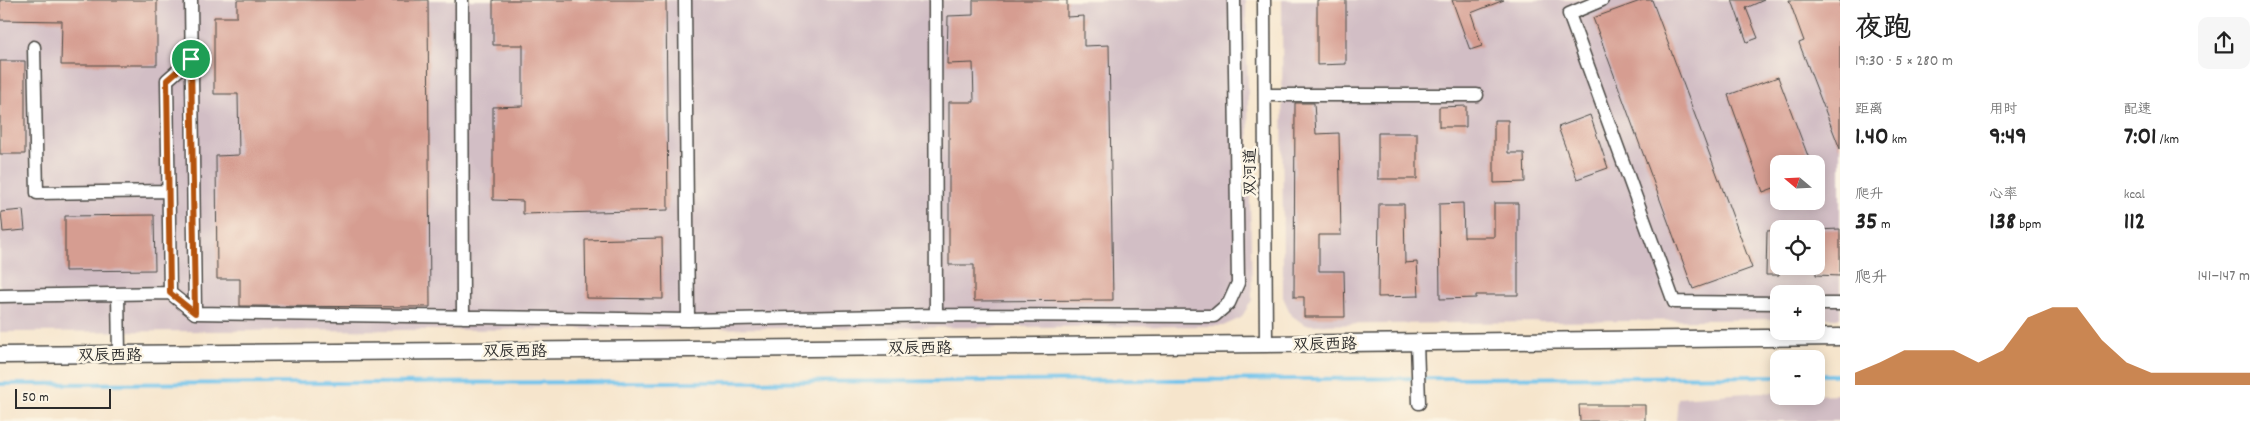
<!DOCTYPE html>
<html lang="zh">
<head>
<meta charset="utf-8">
<style>
	body { margin:0; font-family:Dekko,"LXGW WenKai TC",sans-serif; background:#f6f6f6; color:#222; height:100vh; display:flex; flex-direction:column; font-size:19px; white-space:nowrap }
	* { box-sizing:border-box; margin:0 }
	p { font-size:16px; color:#767676 }
	.icon { flex:none; width:28px; height:28px; fill:none; stroke:currentColor; stroke-width:2; stroke-linecap:round; stroke-linejoin:round }
	.map { position:relative; flex:1; overflow:hidden }
	.drawer { display:flex; flex-direction:column; background:#fff; width:425px }
	.drawer>* { flex:none }
	.needle { width:32px; rotate:289deg }
	.buttons { position:absolute; left:1770px; top:155px; display:grid; gap:10px }
	.buttons a { display:grid; place-items:center; width:55px; height:55px; border-radius:10px; background:#fff; box-shadow:0 2px 12px #0003; font-size:25px }
	.scale { position:absolute; left:15px; bottom:12px; width:96px; box-sizing:border-box; padding-left:5px; border:2px solid #2b2b2b; border-top:0; font-size:14px; line-height:18px; white-space:nowrap; color:#2b2b2b; -webkit-text-stroke:4px #fcf5e5; paint-order:stroke }
	.pin { position:absolute; display:grid; place-items:center; width:42px; height:42px; color:#fff; margin:-21px; border:2px solid #fff; border-radius:50%; box-shadow:0 1px 5px #0007 }
	.round { display:grid; place-items:center; flex:none; width:52px; height:52px; border-radius:10px; background:#f6f6f6 }
	.summary { display:flex; align-items:center; justify-content:space-between; height:85px; padding:0 15px }
	h1 { font-size:28px; font-weight:700; line-height:38px }
	.metrics { display:grid; grid-template-columns:repeat(3,1fr); gap:8px; height:85px; padding:5px 15px }
	.metrics div { display:grid; align-content:center }
	.metrics b { font-size:25px; font-weight:700 }
	.metrics small { font-size:14px; font-weight:400 }
	.metrics p { font-size:14px }
	.chart { height:140px; padding:10px 15px }
	.chart p { display:flex; justify-content:space-between }
	.chart svg { width:100%; height:90px; margin-top:5px; fill:#b45309; opacity:.7 }
	main { display:flex; flex:1; min-height:0 }
	.map>svg:first-child { display:block }
	.industrial { fill:#d2bec5; fill-rule:evenodd }
	.lines { fill:none; stroke-linecap:round; stroke-linejoin:round }
	.stream { stroke:#6fc3ec; stroke-width:4 }
	.building { fill:#d69d91 }
	.minor-casing { stroke:#494743; stroke-width:15 }
	.major-casing { stroke:#494743; stroke-width:19 }
	.minor { stroke:#fff; stroke-width:12 }
	.major { stroke:#fff; stroke-width:16 }
	.route-casing { stroke:#fff; stroke-width:10 }
	.route { stroke:#b45309; stroke-width:6 }
	.labels { text-anchor:middle; stroke-width:5; stroke-linejoin:round; paint-order:stroke }
	.street-label { font-size:16px; fill:#2b2b2b; stroke:#fcf5e5 }
</style>
</head>
<body>
<main>
<div class="map">
<svg width="1840" height="421" viewBox="0 0 1840 421">
	<rect width="100%" height="100%" fill="#fcf5e5"/>
	<filter id="ink" filterUnits="userSpaceOnUse"><feTurbulence type="fractalNoise" baseFrequency=".02" numOctaves="2"/><feDisplacementMap in="SourceGraphic" scale="10" xChannelSelector="R" yChannelSelector="G"/><feConvolveMatrix kernelMatrix="1 2 1 2 8 2 1 2 1" color-interpolation-filters="sRGB"/></filter>
	<filter id="wash" filterUnits="userSpaceOnUse"><feTurbulence type="fractalNoise" baseFrequency=".0096" numOctaves="4" result="noise"/><feDisplacementMap in="SourceGraphic" scale="20" xChannelSelector="R" yChannelSelector="G"/><feGaussianBlur stdDeviation="1.12" result="paint"/><feColorMatrix in="noise" values="0 0 0 0 0 0 0 0 0 0 0 0 0 0 0 0 0 1.4 0 .05"/><feComposite in="paint" operator="in"/></filter>
	<g filter="url(#wash)">
		<rect width="100%" height="100%" fill="#f6e5cc"/>
		<path class="industrial" d="M0,0h1246l6,300 -11,18 -18,8 -1223,6z
			M1282,0h558v318h-24v-24h-37v25l-474,6 -14,-10 -8,-18zM1779,164h37v37h-37zM1779,229h37v37h-37z
			M1760,392l19,1v3l61,-2v27h-164l2,-23z"/>
		<g class="lines">
			<path class="stream" d="M1816,375h24
				M0,384l1001,-3 778,-5"/>
		</g>
		<g id="blocks">
			<path class="building" d="M0,0h157v65h-96l1,-44 -62,-1z
				M237,0h191l2,307 -190,-1v-27h-23l-1,-123 23,-1 -1,-61h-24v-77h23z
				M493,0h173l2,210 -145,4v-13l-30,-1v-93l30,-1v-61h-30z
				M973,0h94v17l17,-1v30l25,-1 4,255 -139,1v-36h-25v-163h25l-1,-39 -26,1 1,-48 25,-1z
				M1317,0h29v64l-29,1z
				M1452,0h52l-33,13 11,33 -12,4z
				M1643,0h9l100,268 -59,21 -100,-271z
				M1732,0h32l-18,8 12,30 -11,4z
				M1789,0h51v149l-41,-106 5,-2z
				M0,61h25v93h-25z
				M1778,77l33,87h-32v22l-16,6 -35,-97z
				M1295,103h19l2,31 23,-1 2,102h-22v36h25l1,46h-41v-20h-10z
				M1466,106v21h-27v-20z
				M1590,115l18,53 -31,11 -19,-52z
				M1494,120h14v33h16l1,29 -31,1z
				M1378,133h39v46h-39z
				M1463,203l1,34h30v-34h24v92h-42v3l-36,1 -1,-95z
				M1379,204h25l1,59 12,-1 2,34 -41,1z
				M23,210l2,20 -22,2 -2,-20z
				M154,215l1,55 -90,1v-55z
				M1840,229v47l-24,-1v-45z
				M1779,230v45h-13l1,-44z
				M662,238l1,61 -77,-1 -1,-58z
				M1579,405h66v16h-65z"/>
		</g>
	</g>
	<g filter="url(#ink)">
		<use href="#blocks" fill-opacity="0" stroke="#494743" stroke-width="1"/>
		<g class="lines">
			<defs>
				<path id="minor" d="M191,0l4,313 493,7 248,-5
					M462,0l1,317
					M685,0l3,320
					M935,0l1,315 278,1 15,-13 9,-20 -4,-283
					M1264,0l2,344
					M1602,0l-33,14 105,288 105,1
					M34,47l3,146 131,-2
					M191,59l-24,21 3,213 25,20
					M1265,95h212
					M118,294l1,60
					M0,296l170,-3
					M1816,304h24
					M1417,342l2,61"/>
				<path id="major" d="M0,355l1266,-11 574,-7"/>
			</defs>
			<use href="#minor" class="minor-casing"/>
			<use href="#major" class="major-casing"/>
			<use href="#minor" class="minor"/>
			<use href="#major" class="major"/>
		</g>
	</g>
	<g class="lines" filter="url(#ink)">
		<defs>
			<path id="route" d="M191,59l4,254 -25,-20 -3,-213z"/>
		</defs>
		<use href="#route" class="route-casing"/>
		<use href="#route" class="route"/>
	</g>
	<g class="labels">
		<g class="street-label">
			<text transform="translate(1249 172) rotate(-90)" y="6">双河道</text>
			<text transform="translate(1325 343) rotate(-1)" y="6">双辰西路</text>
			<text x="920" y="353">双辰西路</text>
			<text x="515" y="356">双辰西路</text>
			<text x="110" y="360">双辰西路</text>
		</g>
	</g>
</svg>
<div class="buttons">
<a><svg class="needle" viewBox="-14 -14 28 28"><path d="M0-13l5 13h-10z" fill="#e53935"/><path d="M0 13l5-13h-10z" fill="#767676"/></svg></a>
<a><svg class="icon" aria-label="locate" viewBox="0 0 24 24"><circle cx="12" cy="12" r="6"/><path d="M12 2v4M12 18v4M2 12h4M18 12h4"/></svg></a>
<a>+</a>
<a>−</a>
</div>
<div class="scale">50 m</div>
<div class="pin" style="left:191px;top:59px;background:#1e9e55"><svg class="icon" aria-label="arrive" viewBox="0 0 24 24"><path d="M6 21V4h12l-3 4 3 4H6"/></svg></div>
</div>
<section class="drawer">
<div class="summary"><div><h1>夜跑</h1><p>19:30 · 5 × 280 m</p></div><a class="round"><svg class="icon" aria-label="share" viewBox="0 0 24 24"><path d="M12 15V3M7 8l5-5 5 5M5 13v7h14v-7"/></svg></a></div>
<div class="metrics">
<div><p>距离</p><b>1.40<small> km</small></b></div>
<div><p>用时</p><b>9:49</b></div>
<div><p>配速</p><b>7:01<small> /km</small></b></div>
</div>
<div class="metrics">
<div><p>爬升</p><b>35<small> m</small></b></div>
<div><p>心率</p><b>138<small> bpm</small></b></div>
<div><p>kcal</p><b>112</b></div>
</div>
<div class="chart"><p><span>爬升</span>141–147 m</p>
<svg viewBox="0 0 160 44" preserveAspectRatio="none"><path d="M0 44V38L10 33L20 27L30 27L40 27L50 33L60 27L70 11L80 6L90 6L100 22L110 33L120 38L130 38L140 38L150 38L160 38V44z"/></svg>
</div>
</section>
</main>
</body>
</html>
